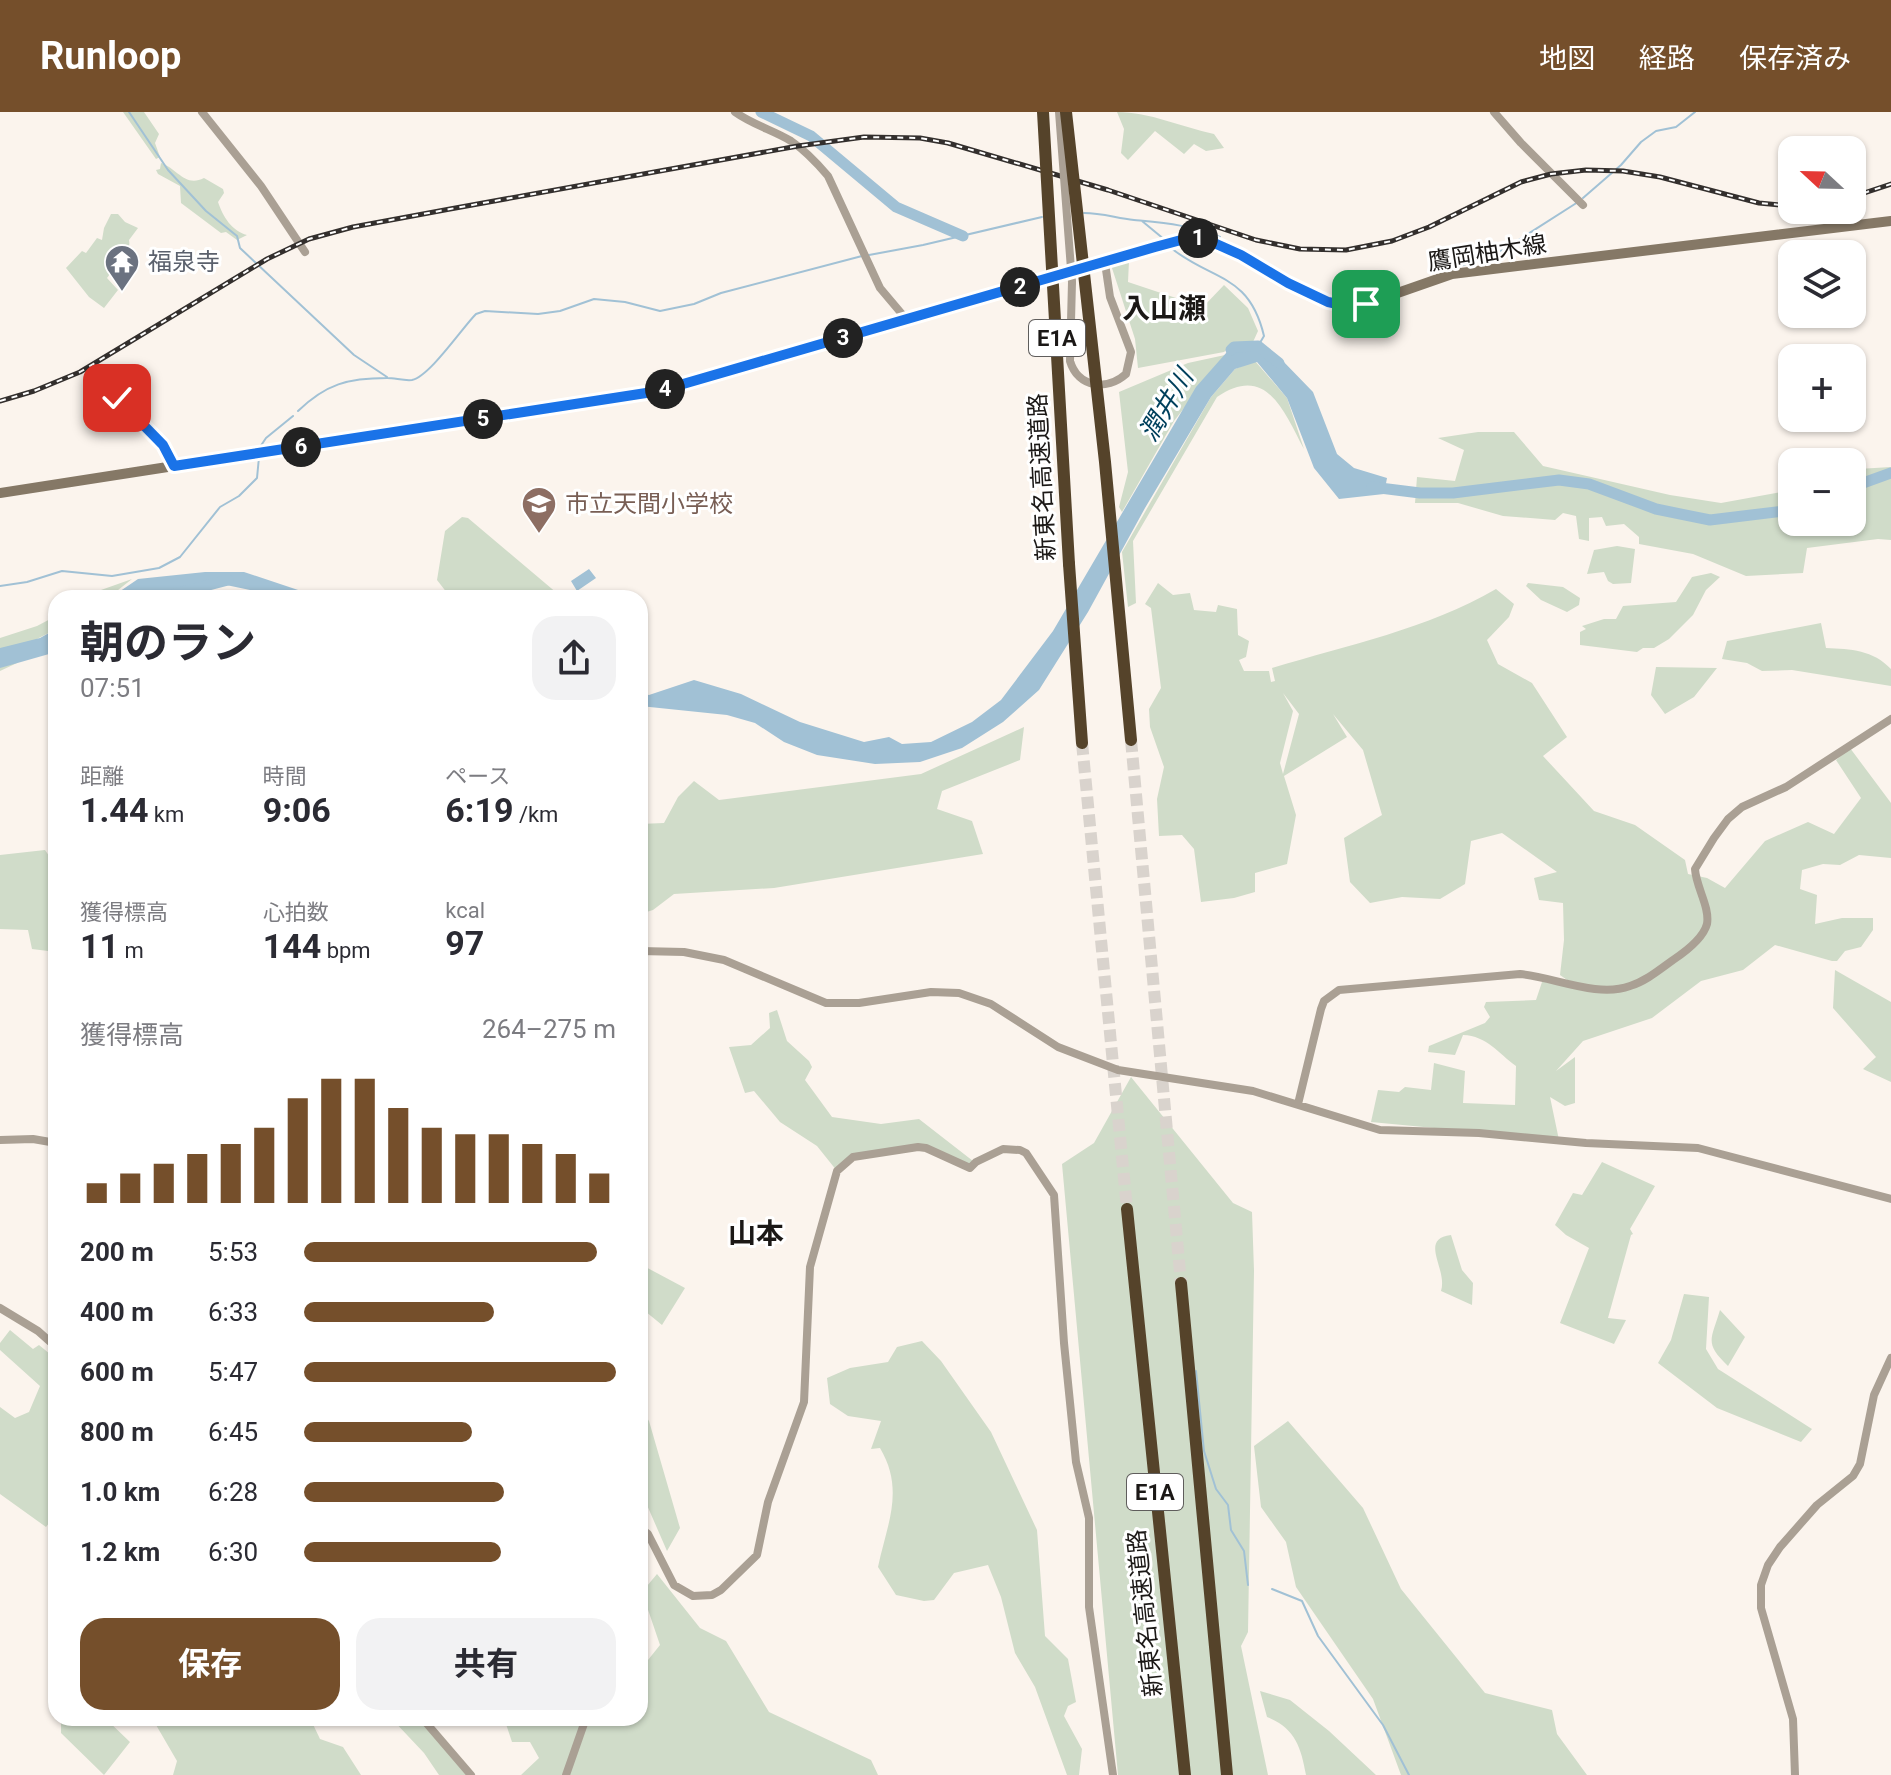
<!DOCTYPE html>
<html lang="ja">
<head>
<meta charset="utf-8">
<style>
	body { margin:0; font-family:Roboto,"Noto Sans JP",sans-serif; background:#f2f2f3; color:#2b2b33; height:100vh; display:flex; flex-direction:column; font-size:30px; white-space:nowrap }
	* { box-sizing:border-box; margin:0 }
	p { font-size:26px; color:#7c7c81 }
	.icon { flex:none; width:44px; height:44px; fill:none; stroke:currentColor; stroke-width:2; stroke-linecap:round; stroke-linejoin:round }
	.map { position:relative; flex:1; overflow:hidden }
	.panel { position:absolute; left:48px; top:478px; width:600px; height:1136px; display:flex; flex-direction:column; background:#fff; border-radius:24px; box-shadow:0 2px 6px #0004 }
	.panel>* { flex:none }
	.needle { width:52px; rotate:292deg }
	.controls { position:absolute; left:1778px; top:24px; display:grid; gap:16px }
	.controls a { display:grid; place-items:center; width:88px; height:88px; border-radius:16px; background:#fff; box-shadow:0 2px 6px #0004; font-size:40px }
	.pin { position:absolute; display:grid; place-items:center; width:68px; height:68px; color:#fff; margin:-34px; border-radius:16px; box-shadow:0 4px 12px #0006 }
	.km { position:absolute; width:40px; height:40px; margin:-20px; border-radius:50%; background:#222; color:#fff; font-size:22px; line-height:40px; text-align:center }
	.round { display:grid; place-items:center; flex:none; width:84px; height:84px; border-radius:24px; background:#f2f2f3 }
	.summary { display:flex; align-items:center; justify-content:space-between; height:136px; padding:0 32px }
	h1 { font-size:44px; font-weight:700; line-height:60px }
	.figures { display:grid; grid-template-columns:repeat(3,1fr); gap:12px; height:136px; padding:8px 32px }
	.figures div { display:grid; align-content:center }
	.figures b { font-size:34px; font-weight:700 }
	.figures small { font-size:22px; font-weight:400 }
	.figures p { font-size:22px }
	.chart { height:224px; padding:16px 32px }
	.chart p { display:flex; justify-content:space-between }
	.chart svg { width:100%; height:144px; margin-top:8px; stroke:#754f2b; stroke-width:6 }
	.action { display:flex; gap:16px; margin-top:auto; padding:16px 32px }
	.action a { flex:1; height:92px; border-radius:24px; background:#754f2b; color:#fff; font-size:32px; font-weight:700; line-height:92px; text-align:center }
	.action a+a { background:#f2f2f3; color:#2b2b33 }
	ul { padding:0 32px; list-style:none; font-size:26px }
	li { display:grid; grid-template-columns:128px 96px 1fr; align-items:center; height:60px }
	li i { height:20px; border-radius:10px; background:#754f2b }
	header { display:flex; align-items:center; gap:48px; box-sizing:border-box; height:112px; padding:0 40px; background:#754f2b; color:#fff }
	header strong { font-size:38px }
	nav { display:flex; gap:44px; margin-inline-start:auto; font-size:28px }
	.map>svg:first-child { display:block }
	.green { fill:#d0dcc9; fill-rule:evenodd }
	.water { fill:#a1c1d5 }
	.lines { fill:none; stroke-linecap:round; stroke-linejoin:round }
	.stream { stroke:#a1c1d5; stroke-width:2 }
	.river { stroke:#a1c1d5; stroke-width:11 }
	.motorway-tunnel { stroke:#d9d3cd; stroke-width:12; stroke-dasharray:12 6; stroke-linecap:butt }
	.tertiary { stroke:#aaa094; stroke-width:8 }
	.secondary { stroke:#857866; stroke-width:10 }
	.motorway { stroke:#55432a; stroke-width:12 }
	.rail-casing { stroke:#332f2d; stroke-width:5 }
	.rail { stroke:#fff; stroke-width:2; stroke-dasharray:6; stroke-linecap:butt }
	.tertiary-bridge { stroke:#aaa094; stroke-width:8 }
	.motorway-bridge { stroke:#55432a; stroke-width:12 }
	.route-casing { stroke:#fff; stroke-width:16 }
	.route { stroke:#1a73e8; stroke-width:10 }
	.labels { text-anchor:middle; stroke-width:6; stroke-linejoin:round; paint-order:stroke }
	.shield { fill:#fff; stroke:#5f5d5c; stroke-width:2 }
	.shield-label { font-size:22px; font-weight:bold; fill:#1b1816 }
	.street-label { font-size:24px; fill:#1b1816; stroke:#fff }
	.worship-label { font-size:24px; fill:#5b616d; stroke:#fff; text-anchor:start }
	.education-label { font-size:24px; fill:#785e54; stroke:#fff; text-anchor:start }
	.water-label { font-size:26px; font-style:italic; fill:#00405c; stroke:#fff }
	.quarter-label { font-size:28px; font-weight:bold; fill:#1b1816; stroke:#fff }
</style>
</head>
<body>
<header>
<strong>Runloop</strong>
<nav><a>地図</a><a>経路</a><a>保存済み</a></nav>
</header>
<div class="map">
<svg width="1891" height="1663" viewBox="0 0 1891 1663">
	<rect width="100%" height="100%" fill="#fbf4ed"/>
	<path class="green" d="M123,0h21l15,22 -4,9 5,14 -4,2z
		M1117,0c33,0 64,15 97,22l10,14 -18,3 -12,-7 -10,10 -29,-23 -27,29 -7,-7 3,-24z
		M161,51c16,5 24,25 43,15l19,11 1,4 -6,9c5,15 14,29 29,33l-10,5 -11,-8 -5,1 -40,-30 -1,-17 -22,-12 -2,-4 4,-1z
		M111,102h7l7,8 13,6 -9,12c3,14 -14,27 -22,38l11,12 -14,18 -15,-11 -23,-29 16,-17 4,2 11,-15 5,2 2,-12z
		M1129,149l-1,21 75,25 21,-22 24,23 10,23 -5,11 -19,1 -10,9 -86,16 -3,-29 -24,-74z
		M1225,243l-51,66 -52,91 -3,-5 9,-35 -9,-80 69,-29z
		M1255,249l32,37 17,51c-20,-37 -37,-86 -87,-52l-84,144 3,62 -8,4 -6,-55 89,-155 24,-28z
		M1478,320h36l29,34 127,29 51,8 71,-13v32h60v-50l6,-3 33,-2v73l-13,-1 -71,9 -4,25 -57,3 -53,-22 -54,-10v-7l-15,-13 -18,2 -4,-9 -13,1v23l-10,-2 -3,-23 -13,-3 -8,7 -52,-4 -45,-13h-43l2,-26 38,4 9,-31 -26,-12z
		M462,405l6,1 90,76 -4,4h-103l-14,-18 8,-49z
		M1617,434l18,3 -4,34 -18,1 -5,-3 -4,-9 -17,2 7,-24z
		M1711,461l9,4 -14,13 -13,25 -24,24 -15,9h-11l-6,4 -57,-7v-13l6,-3 -4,-3 22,-7h12l7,-13 53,-4 16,-25z
		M132,467l-24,19h-19l12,-8z
		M1158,471l15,12 17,-2 4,17 22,2 2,-7 19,4 1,26 11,6 -3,16 -7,3 5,11h25l2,11 4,-1 -3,-13c76,-23 155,-39 224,-79l18,15 -5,13 -22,23 11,24 34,19 35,54 -24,19 51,55 41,14 50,35 3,14 19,4 18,10 40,-47 43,-19 26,12 27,-36 -25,-38 14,-12 41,55v55l-32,-3 -19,10 -17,-1 -21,6 -2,19 17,6 -2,29 27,-6h31v12l-12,17 -16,4 -8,10h-5l-57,-16 -32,25 -42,11 -49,37 -69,23 -27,30 19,-14v46l-10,3 -15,-9 9,43 -188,-18 7,-32 21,2 6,-5 26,3 3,-27 31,8 -2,32 52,2 1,-39c-18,-13 -29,-30 -53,-31l-8,20 -27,-3 1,-6 56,-23 5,-6 -6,-10 2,-5 50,-2 7,-21 27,3 -10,-7 4,-35 -1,-37 -24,-3 -5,-22 23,-6 -55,-39 -31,8 -6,43 -25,15 -38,-2 -32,6 -20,-21 -6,-44 38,-23 -19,-65 -30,-36 14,23 -63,39 12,39 -9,49 -32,9v19l-21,6 -33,4 -7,-53 -12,-14 -23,1 -2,-37 7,-32 -14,-40 -1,-18 12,-21 -10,-80 -6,-4zM1283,581l16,21 -16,60 -3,-11 13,-52z
		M1528,471l35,4 17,11 -1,7 -12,7 -26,-12 -15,-14z
		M56,504v13l-19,10 -20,24 -17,8v-33l37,-12z
		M1821,511l5,25c25,1 47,2 65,21v17l-99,-16 -30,1 -15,-8 -25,-4 5,-18z
		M1656,555l61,1 -23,29 -29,17 -14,-19z
		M1024,615l-4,33 -78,31 -5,18 35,12 11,33 -209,34 -100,6 -21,16 -13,4v-90l24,-1 14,-26 16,-16 25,19 202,-26z
		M45,738l11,16v86l-24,-3 -4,-19 -28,-1v-74z
		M1835,858l56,32v80l-28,-13 13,-12 -43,-49z
		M777,898l10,31 22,20 3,6 -7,13 27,37 49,7 38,-5 54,42 -7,5 -48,-19 -65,10 -16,14 -20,-25 -37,-24 -26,-31 -9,2 -16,-46 22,-2 19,-17 -1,-15z
		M1131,965l102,126 19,9 2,59 -6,361 -7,14 27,129h-150l-56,-611 32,-21z
		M1602,1050l53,24 -25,43 3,5 -2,1 -23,83 18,2 -12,24 -54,-21 29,-75 -23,-13 -11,-10 18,-32 9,2z
		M1451,1123l11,35 11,13 -1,22 -31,-14c7,-22 -23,-52 10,-56z
		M640,1152l45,24 -23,37 -22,-18z
		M1684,1182l25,3 -3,52 12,20 94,60 -11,13 -84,-34 -59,-45 13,-23z
		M1720,1198l25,27 -17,29c-24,-23 -17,-26 -8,-56z
		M10,1218l23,19 6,-4 17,14v155l-10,13 -46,-33v-87l15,11 14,-6 11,-26 -40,-36v-7z
		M922,1229l19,20 50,71 46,98 8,106 23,23 8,43 -8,4 -4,10 18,33 -3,26h-12l-32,-88 -20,-34 -14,-56 -13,-32 -34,8 -20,27 -10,1 -28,-6 -18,-28c9,-43 27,-77 2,-119l-9,1 10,-28 -33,-5 -18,-12 -3,-26 23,-10 38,-6 9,-15z
		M640,1296l9,13 31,107 -13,23 -27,-62z
		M1288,1309l75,87 38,81 84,104 67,17 5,24 30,41h-186l-28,-76 -77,-112 -10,-45 -25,-35 -7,-61z
		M657,1462l43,54 26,13 43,71 102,48 7,15h-357l18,-17 -9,-16h-18l-8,-24h136v-48l20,-25 -18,-53z
		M1260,1579l30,9 39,31 47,44h-70c-5,-28 -11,-47 -39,-58z
		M61,1606h44l25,24 -26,33 -43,-42z
		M152,1606h158l10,21 23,8 18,28h-188l4,-14z
		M391,1606h29l47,57h-28l-15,-22z"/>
	<path class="water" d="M1234,232l46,14 33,34 24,62 17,14 33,10 -3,16 -45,5 -25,-31 -27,-70 -30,-36 -22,7 -24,28 -66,111 -57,104 -49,78 -36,32 -41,26 -42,14 -45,2 -58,-9 -33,-13 -29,-19 -28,-8 -87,-9v-13l9,2 45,-15 47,14 59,28 64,20 25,-5 13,7 29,-2 41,-20 29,-22 52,-69 143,-244z
		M589,457l7,9 -19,13 -6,-10z
		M205,460h39l78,26h-62v-6l-53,-11 -36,17h-61l28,-19z
		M56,517v23l-56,16v-20l40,-10z"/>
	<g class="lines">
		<path class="stream" d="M129,0l39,58 38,41 31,25 3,12 114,107 33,22
			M1583,86l38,-33 20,-23 15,-11 20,-4 19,-15
			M1084,101c18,0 32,5 50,7 30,3 57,5 86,17
			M1142,109l23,19
			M1171,136c41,33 78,25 93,88l-6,10
			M869,143l54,-10 119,-28
			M1450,158l53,-20 75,-48
			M1363,187l13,-4
			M298,299c28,-27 50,-33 89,-33 8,0 17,3 25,2 18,-4 50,-52 64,-66l9,-3 53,3 22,-3 34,-12 31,3 35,9 34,-7 27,-11 141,-37
			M260,335l6,-9 27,-22
			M0,474l27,-4 35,-11 50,5 47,-8 21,-11 40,-50 19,-11 18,-18 2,-21
			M1196,1259l8,80 12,38 12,16 3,25 13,21 4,34
			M1272,1477l30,12 16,35 65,89 26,50"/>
		<path class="river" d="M761,0l50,24 85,71 67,29
			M1231,238l3,-3 24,-1 21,17
			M1372,375l48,6h33l106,-13 30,4 67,25 54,11 82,-10
			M1852,375l39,-14
			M159,486l69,-18"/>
		<path class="motorway-tunnel" d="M1131,628l50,543
			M1082,631l45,466"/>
		<path class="tertiary" d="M202,0l59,74 44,66
			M735,0c18,13 38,18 56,29 15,10 26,22 37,35l52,112 27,32
			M1494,0l27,31 62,62
			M1072,170l-2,79c8,27 37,30 56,13l5,-22 -21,-55 -5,-34
			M640,839l44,1 40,8 102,43h33l72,-11 28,1 32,11 67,43 60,23 135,21 127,39 99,3 107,10 112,5 193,51
			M1298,992l23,-95 3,-8 15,-11 181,-16c34,3 77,24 110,12 16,-5 29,-16 43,-26 12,-8 30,-21 34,-36 3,-17 -11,-37 -12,-55l19,-31 14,-19 14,-12 44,-20 105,-68
			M0,1028l33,-1 23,4
			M0,1196l38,23 18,16
			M640,1416l8,6 26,51 19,11 19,-1 9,-5 36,-35 11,-53 36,-100 6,-135 27,-96 16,-14 65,-10 8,1 44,20 6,-6 27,-13 17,1 6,3 28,42 10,148 12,119 13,56v89l24,168
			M422,1606l49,57
			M566,1663l20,-57
			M1795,1663l-2,-56 -32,-111v-23l7,-20 12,-18 37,-42 36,-29 7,-12 14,-69 17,-37"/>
		<path class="secondary" d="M174,354l485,-75 496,-144 26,-7 22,-2 38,17 77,42 29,9 19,-2 86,-30 439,-53
			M0,381l174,-27 -11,-21 -57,-58"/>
		<path class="motorway" d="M1069,452l13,179
			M1127,1097l58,566
			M1181,1171l46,492"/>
		<defs>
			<path id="rail" d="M1852,85l39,-13
				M0,289l34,-10 46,-19 187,-113 42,-20 44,-12 97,-18 348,-63 66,-9 56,1 28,5 160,47 148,50 44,9 46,1 46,-9 37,-14 92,-45 30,-8 35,-4 37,1 37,6 99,26 33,3"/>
		</defs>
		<use href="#rail" class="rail-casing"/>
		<use href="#rail" class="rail"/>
		<path class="tertiary-bridge" d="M1059,0l13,170"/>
		<path class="motorway-bridge" d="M1043,0l26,452
			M1066,0l39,350 26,278"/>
	</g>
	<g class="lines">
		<defs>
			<path id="route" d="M117,286l46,47 11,21 485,-75 496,-144 26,-7 22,-2 38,17 47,28 40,19 19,4 19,-2"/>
		</defs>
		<use href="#route" class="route-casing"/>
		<use href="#route" class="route"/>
	</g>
	<defs>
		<symbol id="temple-pin" viewBox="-11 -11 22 30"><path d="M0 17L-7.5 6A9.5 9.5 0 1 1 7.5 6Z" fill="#6b7280" stroke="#fff"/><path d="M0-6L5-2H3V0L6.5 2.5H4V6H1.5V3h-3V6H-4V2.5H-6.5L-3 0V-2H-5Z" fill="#fff"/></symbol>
		<symbol id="school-pin" viewBox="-11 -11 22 30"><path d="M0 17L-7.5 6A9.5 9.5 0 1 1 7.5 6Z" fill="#8d6e63" stroke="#fff"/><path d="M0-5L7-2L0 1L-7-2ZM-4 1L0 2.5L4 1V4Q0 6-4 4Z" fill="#fff"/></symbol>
	</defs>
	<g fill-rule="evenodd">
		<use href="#temple-pin" x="102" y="130" width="40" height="54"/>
		<use href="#school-pin" x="519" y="372" width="40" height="54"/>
	</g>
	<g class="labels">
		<g class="shield">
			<rect x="1029" y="208" width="56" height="36" rx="6"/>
			<rect x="1127" y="1362" width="56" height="36" rx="6"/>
		</g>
		<g class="shield-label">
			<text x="1057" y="234">E1A</text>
			<text x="1155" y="1388">E1A</text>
		</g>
		<g class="street-label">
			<text transform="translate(1487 141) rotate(-9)" y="8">鷹岡柚木線</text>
			<text transform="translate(1042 365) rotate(-93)" y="8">新東名高速道路</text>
			<text transform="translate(1145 1501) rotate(-96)" y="8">新東名高速道路</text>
		</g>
		<g class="worship-label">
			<text x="148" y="158">福泉寺</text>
		</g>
		<g class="education-label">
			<text x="565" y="400">市立天間小学校</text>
		</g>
		<g class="water-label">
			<text transform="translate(1166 293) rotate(-59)" y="9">潤井川</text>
		</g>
		<g class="quarter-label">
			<text x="1164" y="206">入山瀬</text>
			<text x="756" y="1131">山本</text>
		</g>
	</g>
</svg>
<div class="controls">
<a><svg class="needle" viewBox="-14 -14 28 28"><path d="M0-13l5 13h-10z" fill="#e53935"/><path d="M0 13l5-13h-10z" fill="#7c7c81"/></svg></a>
<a><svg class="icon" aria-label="layers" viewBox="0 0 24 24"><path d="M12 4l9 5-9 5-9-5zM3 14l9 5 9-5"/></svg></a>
<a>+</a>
<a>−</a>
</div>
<div class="pin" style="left:1366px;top:192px;background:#1e9e55"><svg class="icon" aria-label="arrive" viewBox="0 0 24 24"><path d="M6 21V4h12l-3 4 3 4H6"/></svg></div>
<div class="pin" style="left:117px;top:286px;background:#d93025"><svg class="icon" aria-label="check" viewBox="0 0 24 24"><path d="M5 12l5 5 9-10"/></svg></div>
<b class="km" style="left:1198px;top:126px">1</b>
<b class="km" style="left:1020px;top:175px">2</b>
<b class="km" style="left:843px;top:226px">3</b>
<b class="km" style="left:665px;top:277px">4</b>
<b class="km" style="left:483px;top:307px">5</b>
<b class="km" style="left:301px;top:335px">6</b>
<section class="panel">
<div class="summary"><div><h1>朝のラン</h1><p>07:51</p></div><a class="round"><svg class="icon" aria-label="share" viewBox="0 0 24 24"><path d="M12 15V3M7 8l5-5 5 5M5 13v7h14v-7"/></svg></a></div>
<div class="figures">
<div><p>距離</p><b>1.44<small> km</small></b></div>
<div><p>時間</p><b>9:06</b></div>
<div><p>ペース</p><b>6:19<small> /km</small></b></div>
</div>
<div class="figures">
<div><p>獲得標高</p><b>11<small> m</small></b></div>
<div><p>心拍数</p><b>144<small> bpm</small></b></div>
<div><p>kcal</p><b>97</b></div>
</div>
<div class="chart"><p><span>獲得標高</span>264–275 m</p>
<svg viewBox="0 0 160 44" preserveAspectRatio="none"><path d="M5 44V38M15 44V35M25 44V32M35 44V29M45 44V26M55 44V21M65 44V12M75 44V6M85 44V6M95 44V15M105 44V21M115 44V23M125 44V23M135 44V26M145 44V29M155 44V35"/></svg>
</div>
<ul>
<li><b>200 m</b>5:53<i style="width:94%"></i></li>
<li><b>400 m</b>6:33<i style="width:61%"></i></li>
<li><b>600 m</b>5:47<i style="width:100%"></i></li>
<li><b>800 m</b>6:45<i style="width:54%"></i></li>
<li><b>1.0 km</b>6:28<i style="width:64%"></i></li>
<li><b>1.2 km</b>6:30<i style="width:63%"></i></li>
</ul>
<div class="action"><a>保存</a><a>共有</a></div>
</section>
</div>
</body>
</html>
